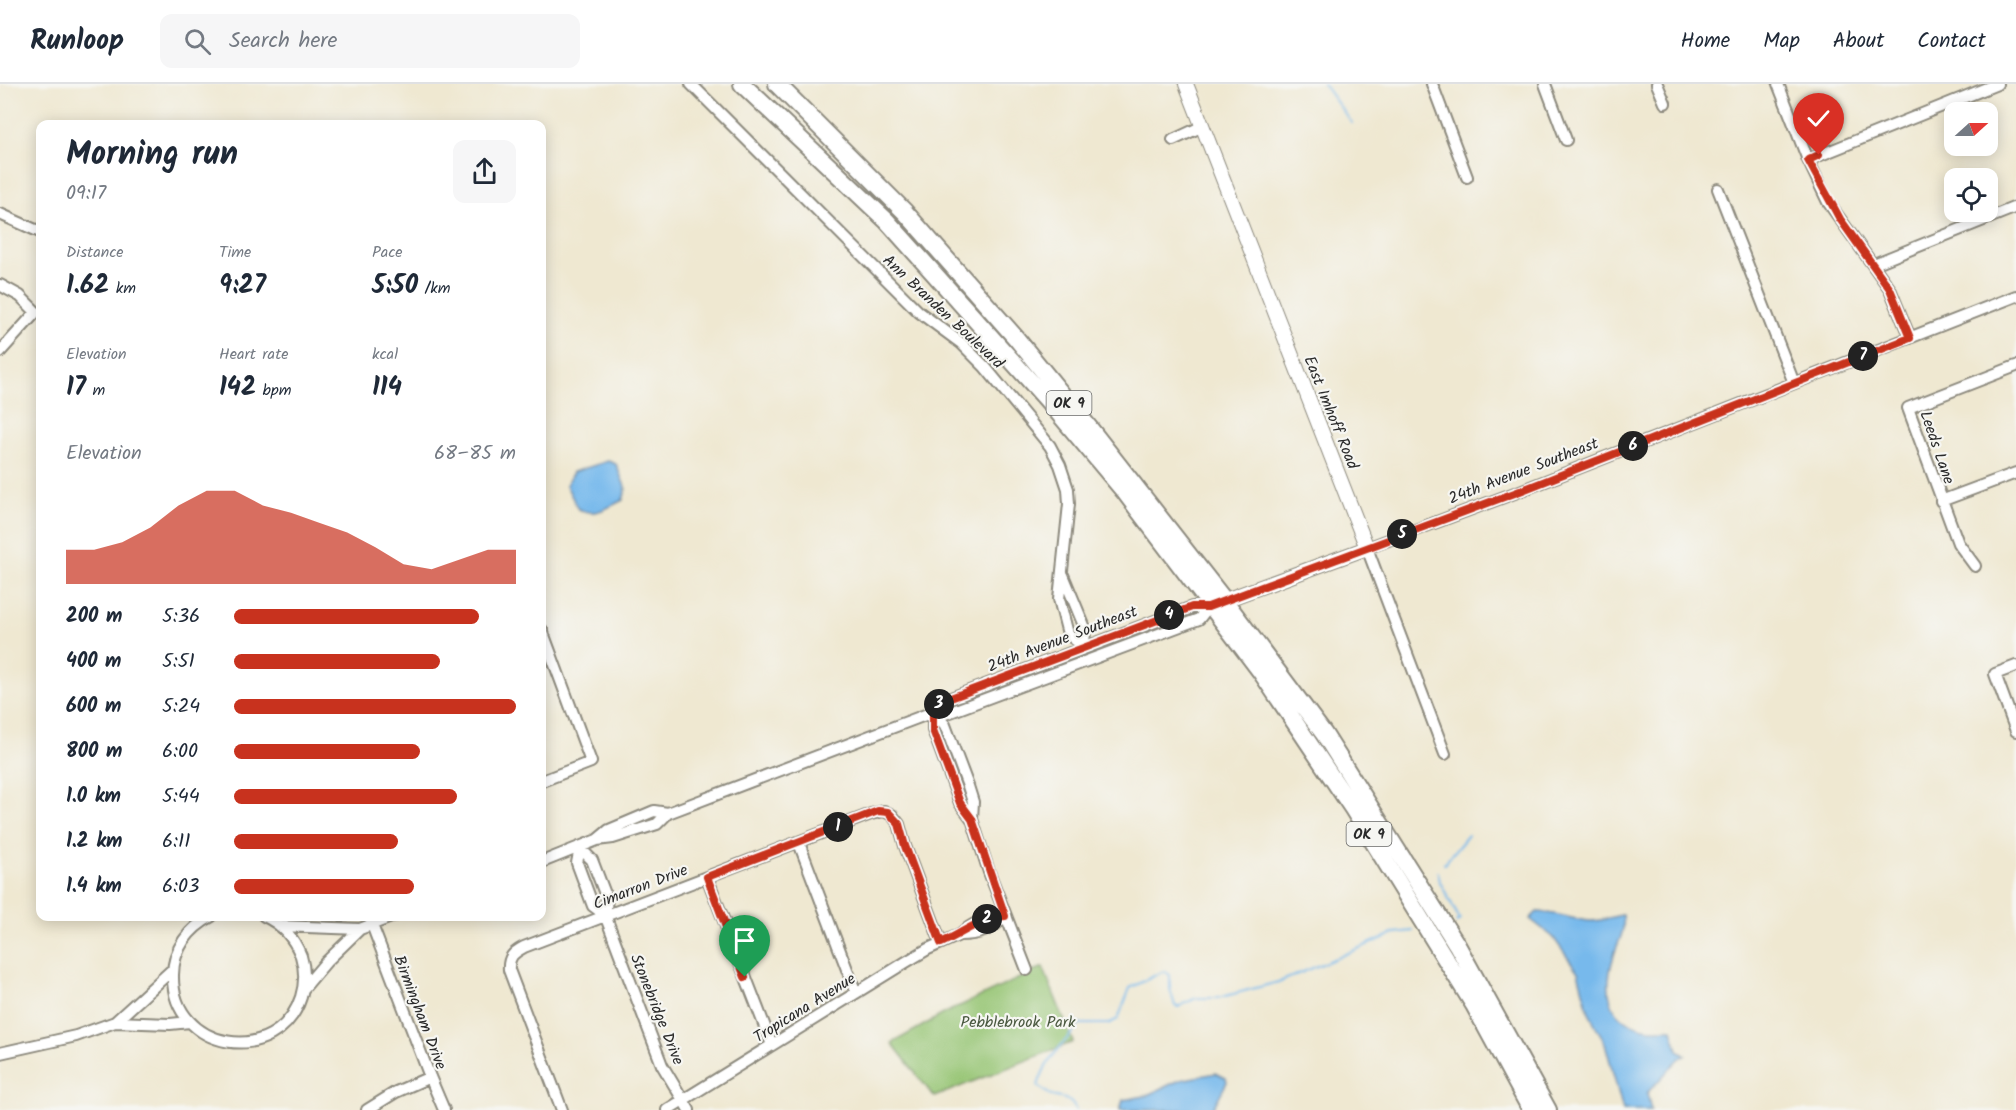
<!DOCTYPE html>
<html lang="en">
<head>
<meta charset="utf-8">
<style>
	body { margin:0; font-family:Kalam,sans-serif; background:#f6f6f7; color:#1f2937; height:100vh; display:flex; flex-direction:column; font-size:22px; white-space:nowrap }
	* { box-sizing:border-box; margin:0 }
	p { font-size:20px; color:#747a83 }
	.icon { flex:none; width:33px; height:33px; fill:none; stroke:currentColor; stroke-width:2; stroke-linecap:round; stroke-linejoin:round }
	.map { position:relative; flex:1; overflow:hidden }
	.details { position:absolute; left:36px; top:36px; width:510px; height:801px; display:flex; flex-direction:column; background:#fff; border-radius:12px; box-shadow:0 3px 15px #0003 }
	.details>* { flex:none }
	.needle { width:39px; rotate:69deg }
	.tools { position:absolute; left:1944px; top:18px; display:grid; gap:12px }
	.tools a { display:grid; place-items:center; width:54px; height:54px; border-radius:12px; background:#fff; box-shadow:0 3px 15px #0003; font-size:30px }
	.pin { position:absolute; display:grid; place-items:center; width:51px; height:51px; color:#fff; margin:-62px -26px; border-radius:50% 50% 50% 0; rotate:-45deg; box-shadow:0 0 6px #0007 }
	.pin .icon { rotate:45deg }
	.km { position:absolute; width:30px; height:30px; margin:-15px; border-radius:50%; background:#222; color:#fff; font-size:16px; line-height:30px; text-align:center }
	.round { display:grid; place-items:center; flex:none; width:63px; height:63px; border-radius:12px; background:#f6f6f7 }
	.headline { display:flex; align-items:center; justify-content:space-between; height:102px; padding:0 30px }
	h1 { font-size:33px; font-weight:700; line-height:45px }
	.stats { display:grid; grid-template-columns:repeat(3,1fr); gap:9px; height:102px; padding:6px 30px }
	.stats div { display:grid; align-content:center }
	.stats b { font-size:26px; font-weight:700 }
	.stats small { font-size:16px; font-weight:400 }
	.stats p { font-size:16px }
	.chart { height:168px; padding:12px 30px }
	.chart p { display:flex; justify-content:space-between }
	.chart svg { width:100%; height:108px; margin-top:6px; fill:#c8321e; opacity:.7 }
	ul { padding:0 30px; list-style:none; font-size:20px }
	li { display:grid; grid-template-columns:96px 72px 1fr; align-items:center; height:45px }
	li i { height:15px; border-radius:8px; background:#c8321e }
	header { display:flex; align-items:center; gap:36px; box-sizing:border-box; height:84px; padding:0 30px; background:#fff; border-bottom:2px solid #e0e1e3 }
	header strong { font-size:28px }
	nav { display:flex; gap:33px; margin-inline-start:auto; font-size:21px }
	.search { width:420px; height:54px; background:#f6f6f7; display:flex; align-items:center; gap:15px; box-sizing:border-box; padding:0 21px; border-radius:12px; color:#747a83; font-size:22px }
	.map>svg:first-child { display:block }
	.green { fill:#96c573; stroke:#60784f; stroke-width:1.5 }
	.water { fill:#77b9ec; stroke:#51728c; stroke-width:1.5 }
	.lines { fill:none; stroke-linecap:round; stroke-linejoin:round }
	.stream { stroke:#77b9ec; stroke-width:2 }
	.minor-casing { stroke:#8d8a7e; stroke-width:14 }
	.major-casing { stroke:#8d8a7e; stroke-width:16 }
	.highway-casing { stroke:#8d8a7e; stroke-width:20 }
	.minor { stroke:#fff; stroke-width:10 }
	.major { stroke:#fff; stroke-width:14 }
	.highway { stroke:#fff; stroke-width:16 }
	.route-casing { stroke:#fff; stroke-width:12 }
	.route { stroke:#c8321e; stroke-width:8 }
	.labels { text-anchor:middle; stroke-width:4.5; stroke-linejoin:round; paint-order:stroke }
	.shield { fill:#f6f6f2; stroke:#686867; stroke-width:1.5 }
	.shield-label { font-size:15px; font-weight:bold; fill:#2b2b2b }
	.street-label { font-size:16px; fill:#2b2b2b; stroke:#f6f6f2 }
	.park-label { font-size:16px; fill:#4b5941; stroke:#f6f6f2 }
</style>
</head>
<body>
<header>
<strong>Runloop</strong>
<div class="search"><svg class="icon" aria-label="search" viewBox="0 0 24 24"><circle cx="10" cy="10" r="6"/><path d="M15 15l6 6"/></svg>Search here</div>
<nav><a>Home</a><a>Map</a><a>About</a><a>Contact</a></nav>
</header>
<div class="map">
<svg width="2016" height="1026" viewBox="0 0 2016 1026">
	<rect width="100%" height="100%" fill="#f6f6f2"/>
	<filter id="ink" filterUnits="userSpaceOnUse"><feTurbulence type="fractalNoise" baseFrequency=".0167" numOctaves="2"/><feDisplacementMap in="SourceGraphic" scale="12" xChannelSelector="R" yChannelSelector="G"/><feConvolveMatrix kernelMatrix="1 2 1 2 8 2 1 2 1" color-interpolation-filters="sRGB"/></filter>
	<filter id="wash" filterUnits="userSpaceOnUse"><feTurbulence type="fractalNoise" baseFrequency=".008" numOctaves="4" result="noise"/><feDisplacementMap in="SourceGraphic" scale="24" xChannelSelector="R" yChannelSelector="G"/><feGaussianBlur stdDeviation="1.35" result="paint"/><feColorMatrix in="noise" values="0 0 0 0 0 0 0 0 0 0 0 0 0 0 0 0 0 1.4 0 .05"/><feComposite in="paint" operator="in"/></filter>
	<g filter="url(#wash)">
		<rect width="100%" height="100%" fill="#efe8d1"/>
		<path class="green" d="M1043,883l30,75 -139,55 -42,-54 55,-31z"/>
		<path class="water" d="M608,377l8,3 10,25 -3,11c-17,8 -27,17 -45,9l-12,-24 7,-13z
			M1537,828c18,0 35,8 53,9 11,1 22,-5 33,-6 2,20 -4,22 -9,40 -10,32 -9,64 30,73 8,2 19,1 28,1l6,21 8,5 -6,3 -33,35 4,17h-28l-18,-67 -16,-30 -11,-41 -25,-35 -23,-18z
			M1216,989l10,5 1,4 -15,28h-92l3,-10 22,-4 35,-16z"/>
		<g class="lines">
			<path class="stream" d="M1323,0l29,39
				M1444,780l24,-29
				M1438,788l2,10 20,38 -4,2
				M1076,1026c-5,-10 -9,-11 -20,-13 -6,-1 -13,-7 -18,-11 6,-24 26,-44 42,-62h28l10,-5 12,-31 34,-17 6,4v14l5,17 3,1 18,-9h22l64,-17 113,-48 18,-2"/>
		</g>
	</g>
	<g filter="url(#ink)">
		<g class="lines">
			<defs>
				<path id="minor" d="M691,0l228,228 42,31 24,24 65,79 10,19 8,24 1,15 -10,95 9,35 16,13
					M1432,0l35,93
					M1545,0l21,56
					M1657,0l8,19
					M1778,0l30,76 20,42 62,87 20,49
					M1173,56l30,-14
					M1808,76l189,-76
					M1718,105l76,194
					M0,130l40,18
					M1874,180l142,-57
					M0,201l20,11 16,16 -36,40
					M1941,417l75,-28
					M1975,482l-17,-23 -50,-135 108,-42
					M1063,491l22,53 -1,19
					M542,546l49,132 -49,19
					M2016,582l-21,8 21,57
					M933,628l7,-10 252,-95h16
					M933,628l12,13 23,61 5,16 -1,17 -12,-16 -27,-73z
					M1445,670l-78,-206 153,-57 496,-195
					M972,735l17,53 38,98
					M597,756l16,-2 44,-14 11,-11 265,-101 12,2 254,-95 11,-14
					M799,759l57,150
					M580,764l12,12 15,39 -2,16 57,150 27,45
					M580,764l-3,15 16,43 12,9
					M542,778l55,-22 12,-10 45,-19 14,2
					M707,793l65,168
					M212,832c-23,12 -39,33 -39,59 -2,76 105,94 128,22 4,-13 4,-28 0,-41 -7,-18 -19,-32 -37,-40
					M1005,832c-13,14 -26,19 -46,19 13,-12 29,-18 46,-19z
					M372,841l58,152 14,33
					M280,842l80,3
					M304,904l22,-26 34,-33 34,-13
					M115,938l55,2 20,-2
					M0,969l76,-17 39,-14 58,-53
					M367,1026l29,-18 34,-15
					M562,1026l-53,-140c-1,-13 4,-17 15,-23l347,-133 13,-3 8,4 7,9 6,22 36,97
					M667,1026l239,-148 22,-13 31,-14"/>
				<path id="major" d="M1186,0l181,464 -150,55"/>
				<path id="highway" d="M742,0l145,137 170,190 67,80 137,181 92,137 121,196 57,105
					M777,0l128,128 111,126 75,92 133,170 100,134 133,211 91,165"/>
			</defs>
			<use href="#minor" class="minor-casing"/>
			<use href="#major" class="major-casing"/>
			<use href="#highway" class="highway-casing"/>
			<use href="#minor" class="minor"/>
			<use href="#major" class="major"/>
			<use href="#highway" class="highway"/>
		</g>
	</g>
	<g class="lines" filter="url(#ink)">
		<defs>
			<path id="route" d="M745,893l-38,-100 171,-66 10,1 11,12 6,22 36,97c23,-10 38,-25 64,-27l-33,-97 -12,-16 -27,-73v-18l7,-10 252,-95h16l312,-116 390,-153 -20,-49 -50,-70 -32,-59 11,-5"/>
		</defs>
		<use href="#route" class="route-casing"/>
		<use href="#route" class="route"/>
	</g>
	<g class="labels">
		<g class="shield">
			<rect x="1046.5" y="307" width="45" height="24" rx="4.5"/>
			<rect x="1346.5" y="738" width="45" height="24" rx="4.5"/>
		</g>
		<g class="shield-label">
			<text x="1069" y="324">OK 9</text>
			<text x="1369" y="755">OK 9</text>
		</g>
		<g class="street-label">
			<text transform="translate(944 227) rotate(43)" y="6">Ann Branden Boulevard</text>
			<text transform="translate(1332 328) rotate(68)" y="6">East Imhoff Road</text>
			<text transform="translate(1938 363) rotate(71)" y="6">Leeds Lane</text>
			<text transform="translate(1523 386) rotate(-21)" y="6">24th Avenue Southeast</text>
			<text transform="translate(1062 554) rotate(-21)" y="6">24th Avenue Southeast</text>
			<text transform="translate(640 802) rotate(-21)" y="6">Cimarron Drive</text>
			<text transform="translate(804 923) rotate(-32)" y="6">Tropicana Avenue</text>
			<text transform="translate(658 925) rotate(68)" y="6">Stonebridge Drive</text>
			<text transform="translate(421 928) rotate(69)" y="6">Birmingham Drive</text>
		</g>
		<g class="park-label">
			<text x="1018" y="943">Pebblebrook Park</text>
		</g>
	</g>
</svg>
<div class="tools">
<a><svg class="needle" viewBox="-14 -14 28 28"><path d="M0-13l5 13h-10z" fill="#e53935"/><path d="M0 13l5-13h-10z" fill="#747a83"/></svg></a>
<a><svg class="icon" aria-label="locate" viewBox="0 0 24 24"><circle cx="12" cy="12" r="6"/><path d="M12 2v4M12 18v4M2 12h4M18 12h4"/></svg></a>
</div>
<div class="pin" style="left:745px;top:893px;background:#1e9e55"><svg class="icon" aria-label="arrive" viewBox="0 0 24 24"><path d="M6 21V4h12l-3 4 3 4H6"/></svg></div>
<div class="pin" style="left:1819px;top:71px;background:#d93025"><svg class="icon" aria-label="check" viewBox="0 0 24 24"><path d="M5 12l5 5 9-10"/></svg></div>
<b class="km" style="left:838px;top:743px">1</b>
<b class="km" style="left:987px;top:835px">2</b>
<b class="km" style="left:939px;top:620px">3</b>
<b class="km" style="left:1169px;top:531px">4</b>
<b class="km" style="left:1402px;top:450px">5</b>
<b class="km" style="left:1633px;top:362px">6</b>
<b class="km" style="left:1863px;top:272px">7</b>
<section class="details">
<div class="headline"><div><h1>Morning run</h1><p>09:17</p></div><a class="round"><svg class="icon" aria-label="share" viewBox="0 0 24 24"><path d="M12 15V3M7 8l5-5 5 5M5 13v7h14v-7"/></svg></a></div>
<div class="stats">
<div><p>Distance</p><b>1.62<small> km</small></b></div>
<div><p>Time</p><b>9:27</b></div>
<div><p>Pace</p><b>5:50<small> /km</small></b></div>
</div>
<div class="stats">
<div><p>Elevation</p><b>17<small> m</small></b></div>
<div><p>Heart rate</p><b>142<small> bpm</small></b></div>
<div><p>kcal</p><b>114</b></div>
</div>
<div class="chart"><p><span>Elevation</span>68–85 m</p>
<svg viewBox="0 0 160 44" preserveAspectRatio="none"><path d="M0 44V30L10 30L20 27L30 21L40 12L50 6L60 6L70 12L80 15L90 19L100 23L110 29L120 36L130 38L140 34L150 30L160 30V44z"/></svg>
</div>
<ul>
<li><b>200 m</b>5:36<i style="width:87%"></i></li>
<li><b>400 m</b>5:51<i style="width:73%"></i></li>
<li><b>600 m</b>5:24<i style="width:100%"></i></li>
<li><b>800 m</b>6:00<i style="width:66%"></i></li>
<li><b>1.0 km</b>5:44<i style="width:79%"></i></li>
<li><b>1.2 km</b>6:11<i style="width:58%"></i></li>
<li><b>1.4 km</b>6:03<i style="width:64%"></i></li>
</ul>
</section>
</div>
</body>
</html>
